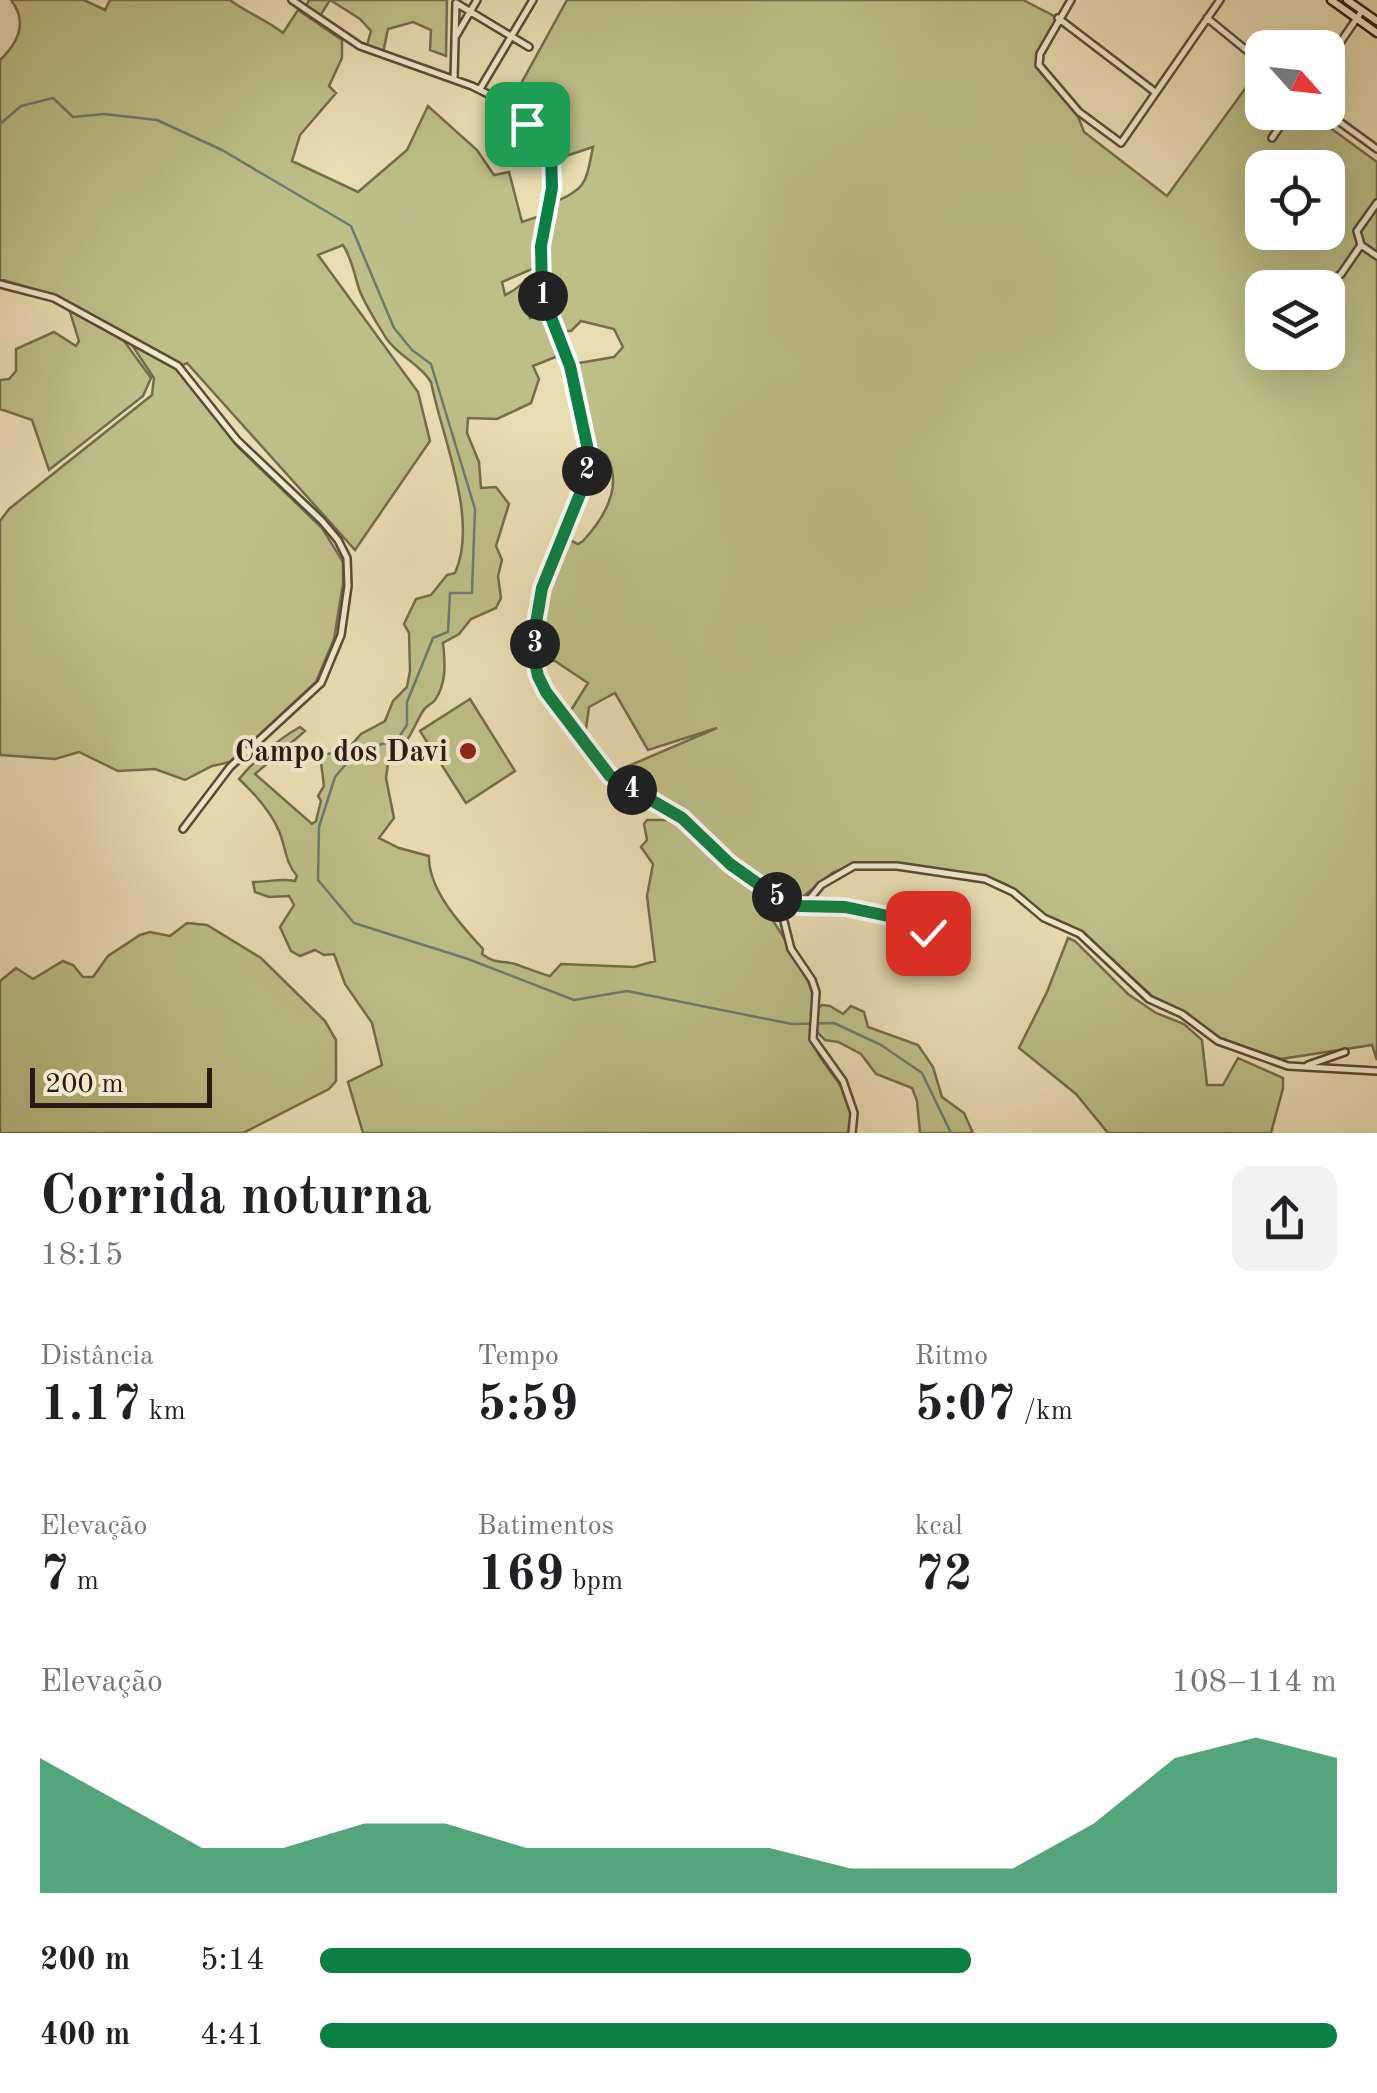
<!DOCTYPE html>
<html lang="pt">
<head>
<meta charset="utf-8">
<style>
	body { margin:0; font-family:"Old Standard TT",serif; background:#f2f2f2; color:#202124; height:100vh; display:flex; flex-direction:column; font-size:38px; white-space:nowrap }
	* { box-sizing:border-box; margin:0 }
	p { font-size:32px; color:#757577 }
	.icon { flex:none; width:55px; height:55px; fill:none; stroke:currentColor; stroke-width:2; stroke-linecap:round; stroke-linejoin:round }
	.map { position:relative; height:1133px; overflow:hidden }
	.panel { display:flex; flex-direction:column; background:#fff; flex:1 }
	.panel>* { flex:none }
	.needle { width:65px; rotate:117deg }
	.buttons { position:absolute; left:1245px; top:30px; display:grid; gap:20px }
	.buttons a { display:grid; place-items:center; width:100px; height:100px; border-radius:20px; background:#fff; box-shadow:0 10px 40px #0002; font-size:50px }
	.scale { position:absolute; left:30px; bottom:25px; width:182px; box-sizing:border-box; padding-left:10px; border:5px solid #2b1a13; border-top:0; font-size:28px; line-height:35px; white-space:nowrap; color:#2b1a13; -webkit-text-stroke:8px #f0e9cc; paint-order:stroke }
	.pin { position:absolute; display:grid; place-items:center; width:85px; height:85px; color:#fff; margin:-42px; border-radius:20px; box-shadow:0 5px 15px #0006 }
	.km { position:absolute; width:50px; height:50px; margin:-25px; border-radius:50%; background:#222; color:#fff; font-size:28px; line-height:50px; text-align:center }
	.round { display:grid; place-items:center; flex:none; width:105px; height:105px; border-radius:20px; background:#f2f2f2 }
	.headline { display:flex; align-items:center; justify-content:space-between; height:170px; padding:0 40px }
	h1 { font-size:55px; font-weight:800; line-height:75px }
	.stats { display:grid; grid-template-columns:repeat(3,1fr); gap:15px; height:170px; padding:10px 40px }
	.stats div { display:grid; align-content:center }
	.stats b { font-size:50px; font-weight:800 }
	.stats small { font-size:28px; font-weight:400 }
	.stats p { font-size:28px }
	.chart { height:280px; padding:20px 40px }
	.chart p { display:flex; justify-content:space-between }
	.chart svg { width:100%; height:180px; margin-top:10px; fill:#0b8043; opacity:.7 }
	ul { padding:0 40px; list-style:none; font-size:32px }
	li { display:grid; grid-template-columns:160px 120px 1fr; align-items:center; height:75px }
	li i { height:25px; border-radius:12px; background:#0b8043 }
	.map>svg:first-child { display:block }
	.green { fill:#bdbf87; stroke:#746c4d; stroke-width:2.5; fill-rule:evenodd }
	.lines { fill:none; stroke-linecap:round; stroke-linejoin:round }
	.stream { stroke:#6c7a73; stroke-width:2.5 }
	.street-casing { stroke:#5a4b3a; stroke-width:10 }
	.secondary-casing { stroke:#2b1a13; stroke-width:11 }
	.street { stroke:#f0e9cc; stroke-width:5 }
	.secondary { stroke:#f0e9cc; stroke-width:6 }
	.route-casing { stroke:#fff; stroke-width:20 }
	.route { stroke:#0b8043; stroke-width:12 }
	.poi-dot { fill:#8f2418; stroke:#f0e9cc; stroke-width:4 }
	.labels { text-anchor:middle; stroke-width:8; stroke-linejoin:round; paint-order:stroke }
	.poi-label { font-size:30px; font-weight:bold; fill:#2b1a13; stroke:#f0e9cc; text-anchor:end }
</style>
</head>
<body>
<div class="map">
<svg width="1377" height="1133" viewBox="0 0 1377 1133">
	<rect width="100%" height="100%" fill="#e8ddb1"/>
	<filter id="stains"><feTurbulence type="fractalNoise" baseFrequency=".002" numOctaves="4"/><feColorMatrix values="0 0 0 0 .2 0 0 0 0 .09 0 0 0 0 .02 0 0 0 .5 -.17"/></filter>
	<radialGradient id="worn" r=".72"><stop offset=".6" stop-color="#630" stop-opacity="0"/><stop offset="1" stop-color="#630" stop-opacity=".3"/></radialGradient>
	<path class="green" d="M11,0h73l21,10 5,-10h120c17,13 35,19 53,33l15,-23 44,30v18l-13,28 7,7 -36,42 -8,26 66,31 49,-42 21,-44 49,44 17,25 15,-3 13,50 21,-7 -6,52 -35,15 3,13c13,-5 19,-16 33,-21l2,21 -16,5 6,18 15,-6 18,42 -30,12 6,13 -8,24 -34,16 -29,-1 -1,15 12,29 2,26 15,-1 13,17 -13,42 6,14 -4,16 3,22 -5,10 -25,11 -12,15 -16,9c2,19 4,40 -8,57 -3,4 -9,6 -12,11 -11,17 -13,34 -34,45l-3,22 8,40 -15,20 20,10 30,8c-1,33 31,68 54,93l-1,5c15,11 19,6 33,10 12,4 23,9 35,12l11,-12 73,3 21,-6 -8,-65 6,-32 -12,-17 6,-7 -3,-16 3,-4h22l4,-3 8,4c19,18 88,74 89,95 12,19 41,62 43,82 1,16 -6,31 0,46 12,29 50,53 36,89h-486l-15,-51 34,-17 -10,-42 -27,-39 -11,-30 -10,1 -9,-5 -15,6 -9,-5 -11,-24 14,-22 -5,-9 -20,1 -14,-5 -2,-10c16,0 27,-4 42,-1l2,-5c-12,-14 -11,-28 -18,-45 -8,-19 -25,-38 -40,-52 16,-19 39,-40 61,-52l5,4 -50,43 57,50 4,-3 5,-20 -3,-5 6,-10 -4,-31 26,-4 15,-17 24,-13 8,-20 14,-14 3,-16 -1,-38 -5,-9 12,-25 15,-4 16,-20 8,-2c24,-54 -13,-135 -24,-191 -12,-19 -32,-25 -45,-44 -9,-15 -21,-33 -27,-49 -5,-16 -7,-30 -16,-44l-25,10 100,137 12,49 -75,109 -168,-187 -4,2 -129,-70 -54,-16v-219c19,-18 28,-38 11,-60z
		M309,0h138l-1,56 -16,-6 1,-20 -18,-8 -25,7 -5,24 -16,-8 4,-14 -11,-12 -30,-19 -10,16 -14,-10z
		M567,0h456l35,18 -18,36 -1,11 35,41 10,26 83,64 91,-125 4,3v38l27,1 -16,27 23,-27h14l67,49v898l-5,-15 -91,14 -61,-20 -37,-27 -31,-16 -73,-66 -28,-10 -50,-38 -18,-6 -77,-12 -51,-1 -23,10 -32,26 -24,-14 -36,-15 -57,-54 -61,-33 -10,-10 105,-45 -69,22 -33,-57 -26,14 -4,29 -17,-21 20,-32 -33,-22 -19,-1 11,-80 16,-43 15,7 5,-3c22,-24 41,-55 23,-86l-15,-4 -18,-87 41,-7 9,-10 -9,-18 -33,-8 -10,10h-12l-8,-20 11,-8 -4,-11 -13,2 -1,-47 10,-45c34,-13 32,-22 39,-55l-36,12c-12,-27 -28,-47 -53,-62l14,-8zM1262,168h66v64h-66zM1262,288h66v64h-66z
		M69,309l55,32 27,37 -8,18 -94,74 -17,-50 -32,-11v-29l9,-1 7,-8v-22l38,-17 22,14 3,-5z
		M132,345l48,26 57,75 85,82 21,34v22l-9,55 -18,43 -86,80 -18,4 -27,14 -30,-11 -37,2 -39,-19 -24,7 -55,-4v-234l9,-12 143,-114 2,-17z
		M470,699l45,72 -49,32 -46,-72z
		M187,923l20,2 54,33 64,63 11,19v41l-7,8 -86,44h-243v-152l16,-13 17,11 30,-18 10,4 10,12h10l15,-21 32,-21 10,-3 20,4z
		M1068,938l7,3 53,53 28,19 28,11 18,16 5,45h16l15,-27 45,20v10l-12,45h-163l-32,-39 -57,-46 28,-56z
		M822,1005l8,1 13,8 8,-8 13,6 4,15 50,18 15,22 9,30 22,16 9,20h-53l-3,-32 -5,-13 -36,-14 -15,-20 -23,-12 -13,-2 -10,-10 2,-21z"/>
	<g class="lines">
		<path class="stream" d="M0,124l21,-18 32,-8 20,19 31,-3 53,6 65,30 129,76 43,102 18,22 19,14 44,145 -3,84h-22l-2,39 -15,6 -26,64v23l-10,15 -40,11 -22,26 -16,50 -1,53 36,43 114,36 106,41 53,-9 165,33 42,-1 47,22 41,28 29,60"/>
		<defs>
			<path id="street" d="M292,0l68,46 112,40 18,9 11,18 14,45
				M1071,0l-31,54 -1,11 40,47 42,31 99,-143
				M456,3l73,44
				M1058,18l97,74
				M1207,18l55,45
				M456,36l21,-36
				M1328,60l34,-49
				M454,79l2,-76
				M480,89l53,-89
				M495,99c22,15 48,33 56,60 11,36 -19,89 -8,135 13,58 54,114 44,176 -11,62 -77,142 -47,211 9,21 61,89 79,102 18,13 41,20 60,33 20,14 36,36 55,52 14,11 31,18 44,30l13,51 21,31 4,12 -3,47 30,42 11,32 -2,20
				M1326,112l51,37
				M1272,138l18,-26
				M1377,203l-20,28 4,14 16,11
				M0,284l54,14 124,68 59,74 85,81 16,19 9,18 1,28 -7,49 -20,48 -91,84 -47,62
				M1323,288l18,-14 20,-29
				M779,898l21,7 45,2 42,9 41,17 27,4
				M804,906l17,-21 33,-19h43l88,13 28,13 31,26 36,16 69,65 33,15 36,27 70,25 89,5
				M1308,1065l37,-13"/>
			<path id="secondary" d="M1331,0l46,33
				M1347,0l30,21"/>
		</defs>
		<use href="#street" class="street-casing"/>
		<use href="#secondary" class="secondary-casing"/>
		<use href="#street" class="street"/>
		<use href="#secondary" class="secondary"/>
	</g>
	<g class="lines">
		<defs>
			<path id="route" d="M527,124l24,32 1,32 -11,58 1,48 28,72 18,84 -6,39 -40,99 -7,41 -1,28 4,19 8,16 64,84 72,42 48,46 48,34 22,8 45,1 43,9 40,17"/>
		</defs>
		<use href="#route" class="route-casing"/>
		<use href="#route" class="route"/>
	</g>
	<circle class="poi-dot" cx="468" cy="751" r="10"/>
	<g class="labels">
		<g class="poi-label">
			<text x="448" y="761">Campo dos Davi</text>
		</g>
	</g>
	<rect width="100%" height="100%" filter="url(#stains)"/>
	<rect width="100%" height="100%" fill="url(#worn)"/>
</svg>
<div class="buttons">
<a><svg class="needle" viewBox="-14 -14 28 28"><path d="M0-13l5 13h-10z" fill="#e53935"/><path d="M0 13l5-13h-10z" fill="#757577"/></svg></a>
<a><svg class="icon" aria-label="locate" viewBox="0 0 24 24"><circle cx="12" cy="12" r="6"/><path d="M12 2v4M12 18v4M2 12h4M18 12h4"/></svg></a>
<a><svg class="icon" aria-label="layers" viewBox="0 0 24 24"><path d="M12 4l9 5-9 5-9-5zM3 14l9 5 9-5"/></svg></a>
</div>
<div class="scale">200 m</div>
<div class="pin" style="left:527px;top:124px;background:#1e9e55"><svg class="icon" aria-label="arrive" viewBox="0 0 24 24"><path d="M6 21V4h12l-3 4 3 4H6"/></svg></div>
<div class="pin" style="left:928px;top:933px;background:#d93025"><svg class="icon" aria-label="check" viewBox="0 0 24 24"><path d="M5 12l5 5 9-10"/></svg></div>
<b class="km" style="left:543px;top:296px">1</b>
<b class="km" style="left:587px;top:471px">2</b>
<b class="km" style="left:535px;top:644px">3</b>
<b class="km" style="left:632px;top:790px">4</b>
<b class="km" style="left:777px;top:897px">5</b>
</div>
<section class="panel">
<div class="headline"><div><h1>Corrida noturna</h1><p>18:15</p></div><a class="round"><svg class="icon" aria-label="share" viewBox="0 0 24 24"><path d="M12 15V3M7 8l5-5 5 5M5 13v7h14v-7"/></svg></a></div>
<div class="stats">
<div><p>Distância</p><b>1.17<small> km</small></b></div>
<div><p>Tempo</p><b>5:59</b></div>
<div><p>Ritmo</p><b>5:07<small> /km</small></b></div>
</div>
<div class="stats">
<div><p>Elevação</p><b>7<small> m</small></b></div>
<div><p>Batimentos</p><b>169<small> bpm</small></b></div>
<div><p>kcal</p><b>72</b></div>
</div>
<div class="chart"><p><span>Elevação</span>108–114 m</p>
<svg viewBox="0 0 160 44" preserveAspectRatio="none"><path d="M0 44V11L10 22L20 33L30 33L40 27L50 27L60 33L70 33L80 33L90 33L100 38L110 38L120 38L130 27L140 11L150 6L160 11V44z"/></svg>
</div>
<ul>
<li><b>200 m</b>5:14<i style="width:64%"></i></li>
<li><b>400 m</b>4:41<i style="width:100%"></i></li>
</ul>
</section>
</body>
</html>
